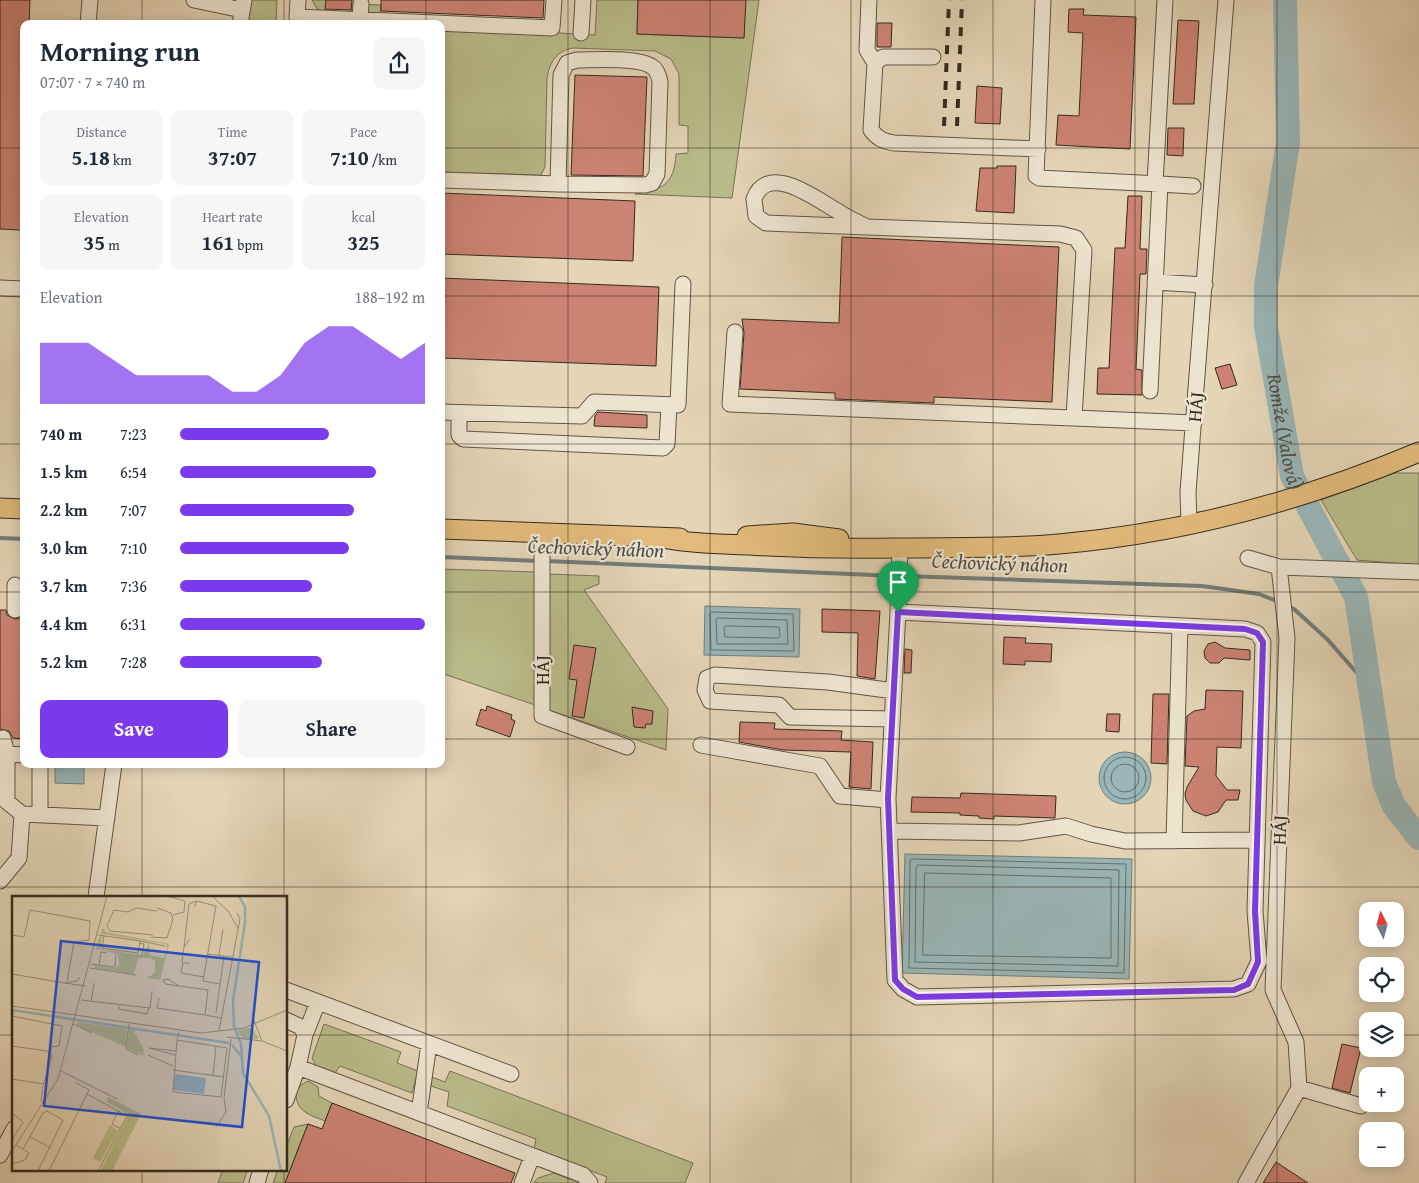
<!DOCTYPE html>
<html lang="en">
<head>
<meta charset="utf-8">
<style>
	body { margin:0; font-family:"Gentium Book Plus",serif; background:#f6f6f7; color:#1f2937; height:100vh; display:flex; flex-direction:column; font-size:19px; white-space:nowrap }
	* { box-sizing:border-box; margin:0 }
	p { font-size:16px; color:#747a83 }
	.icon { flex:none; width:28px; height:28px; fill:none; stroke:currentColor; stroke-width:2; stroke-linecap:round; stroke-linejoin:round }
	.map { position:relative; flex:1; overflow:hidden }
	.panel { position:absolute; left:20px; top:20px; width:425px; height:748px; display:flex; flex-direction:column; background:#fff; border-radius:10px; box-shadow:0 2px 12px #0003 }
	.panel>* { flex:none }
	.needle { width:32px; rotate:354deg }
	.tools { position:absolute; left:1359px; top:902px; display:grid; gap:10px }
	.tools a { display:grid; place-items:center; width:45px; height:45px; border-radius:10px; background:#fff; box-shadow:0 2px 12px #0003; font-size:25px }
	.pin { position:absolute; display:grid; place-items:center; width:42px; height:42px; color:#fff; margin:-51px -21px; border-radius:50% 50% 50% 0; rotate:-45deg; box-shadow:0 0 5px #0007 }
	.pin .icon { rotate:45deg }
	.round { display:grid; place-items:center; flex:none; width:52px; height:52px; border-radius:10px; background:#f6f6f7 }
	.headline { display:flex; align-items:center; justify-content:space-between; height:85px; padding:0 20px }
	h1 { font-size:28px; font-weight:600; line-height:38px }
	.stats { display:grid; grid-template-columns:repeat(3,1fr); gap:8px; height:85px; padding:5px 20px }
	.stats div { display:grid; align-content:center; border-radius:10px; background:#f6f6f7; text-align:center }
	.stats b { font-size:21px; font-weight:600 }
	.stats small { font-size:14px; font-weight:400 }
	.stats p { font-size:14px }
	.chart { height:140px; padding:10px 20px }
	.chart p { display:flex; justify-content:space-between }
	.chart svg { width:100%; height:90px; margin-top:5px; fill:#7c3aed; opacity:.7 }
	.primary-button { display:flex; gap:10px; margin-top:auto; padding:10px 20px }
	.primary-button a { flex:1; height:58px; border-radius:10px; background:#7c3aed; color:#fff; font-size:20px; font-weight:600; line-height:58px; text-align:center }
	.primary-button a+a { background:#f6f6f7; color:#1f2937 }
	ul { padding:0 20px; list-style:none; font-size:16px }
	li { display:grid; grid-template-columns:80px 60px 1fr; align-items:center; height:38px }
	li i { height:12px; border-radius:6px; background:#7c3aed }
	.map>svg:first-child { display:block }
	.green { fill:#b9bc8a; stroke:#777454 }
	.water { fill:#99b6b8; stroke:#717e7b }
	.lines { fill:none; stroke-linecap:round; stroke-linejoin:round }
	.shore { stroke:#67706c; stroke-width:1 }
	.stream { stroke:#717e7b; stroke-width:4 }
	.river { stroke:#99b6b8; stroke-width:24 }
	.building { fill:#cd8373; stroke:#352b1f }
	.minor-casing { stroke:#615645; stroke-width:17 }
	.major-casing { stroke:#352b1f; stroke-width:21 }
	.minor { stroke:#ede4d0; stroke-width:15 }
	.major { stroke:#e2ba7b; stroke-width:19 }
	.rail { stroke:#352b1f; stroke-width:4; stroke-dasharray:9 9; stroke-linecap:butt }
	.route-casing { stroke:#fff; stroke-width:10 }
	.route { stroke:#7c3aed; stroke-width:6 }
	.grid { fill:none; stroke:#352b1f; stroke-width:1; stroke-opacity:0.55 }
	.labels { text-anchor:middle; stroke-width:4.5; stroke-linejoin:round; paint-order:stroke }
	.street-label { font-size:19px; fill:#352b1f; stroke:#ede4d0 }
	.water-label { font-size:20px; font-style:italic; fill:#4e4e45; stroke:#ede4d0 }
	.inset-river { fill:none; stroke:#99b6b8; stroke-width:2.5 }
	.inset-road { fill:none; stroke:#9e917a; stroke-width:1 }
	.view { fill:#1d4ed8; fill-opacity:0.15; stroke:#1d4ed8; stroke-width:2.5 }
	.inset-edge { fill:none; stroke:#352b1f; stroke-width:2.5 }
</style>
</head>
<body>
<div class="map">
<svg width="1419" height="1183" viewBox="0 0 1419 1183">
	<rect width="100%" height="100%" fill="#e4d5b6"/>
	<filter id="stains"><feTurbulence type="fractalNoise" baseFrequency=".004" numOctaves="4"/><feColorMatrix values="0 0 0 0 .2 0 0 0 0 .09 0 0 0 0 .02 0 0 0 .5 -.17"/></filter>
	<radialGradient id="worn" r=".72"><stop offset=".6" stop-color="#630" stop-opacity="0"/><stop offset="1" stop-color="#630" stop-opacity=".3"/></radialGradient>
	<path class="green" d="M249,0h28l-1,24h-28z
		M312,0h14l-1,11 -8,-2z
		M597,0h41l-1,34 107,4 1,-38h14l-27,198 -97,-4c28,-5 39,-9 41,-40l12,-1v-27l-9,-1v-51l-8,-15 -16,-8 -82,-3c-17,3 -24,15 -26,31l-2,88 -4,8 -100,-3v-146l154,9z
		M352,4l29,1 -1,9 -29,-2z
		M1393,473h26v92l-62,-5 -36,-60z
		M441,569l94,3v133l-94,-32z
		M548,574l51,2v8l-15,6 84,119 -2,41 -117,-40z
		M324,1024l77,28 -4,11 21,8 -6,22 -72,-27 -5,7 -19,-7 -4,-8z
		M450,1071l243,92 -8,20h-80l2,-6 -73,-28 2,-10 -89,-33 2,-14 -18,-6 1,-9 13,5z
		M308,1081l10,6 1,9 13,7 -7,18c-15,-6 -29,-9 -29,-28l5,-8z
		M308,1124l-23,59h-12l5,-14h8v-22l8,-20z
		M223,1169h25l-5,14h-25z
		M554,1173l26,10h-47l5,-5z"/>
	<path class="water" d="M705,606l95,3 -1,48 -95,-2z
		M1099 778a26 26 0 1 1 52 0a26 26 0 1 1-52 0Z
		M55,764l29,1v19l-29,-1z
		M905,854l227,5 -3,120 -227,-6z"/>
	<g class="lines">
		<path class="shore" d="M712,612l81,2 1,37 -83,-1 -1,-36z
			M718,618l69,2 1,24h-71l-1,-24z
			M726,626l53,1 1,9 -2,2 -53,-1 -1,-9z
			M1104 778a21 21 0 1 1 42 0a21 21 0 1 1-42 0Z
			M1111 778a14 14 0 1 1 28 0a14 14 0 1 1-28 0Z
			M912,859l214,5 -2,109 -215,-5 1,-107z
			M918,865l201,5 -1,96 -203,-4 1,-94z
			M925,873l186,5v80l-188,-3z"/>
		<path class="stream" d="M0,538l24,1
			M441,557l98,4
			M546,561l350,15
			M903,576l299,10 57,8 20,8
			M1287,606l7,3 34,31 43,49"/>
		<path class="river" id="s1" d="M1285,0l3,142 -22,144v41l26,149 64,121 28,185 10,24 25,32"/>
	</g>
	<path class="building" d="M0,0h30l-1,24h-5l-3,169h3v33l-4,4 -20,-1z
		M326,0h26l-1,10 -26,-1z
		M381,0h163l-1,18 -162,-7z
		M638,0h108l-2,38 -107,-4z
		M1069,9h15l-1,6 53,2 -6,132 -74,-4 2,-30 21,1 4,-83 -15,-1z
		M1178,20l21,1 -5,83h-21z
		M877,23h15l-1,24h-14z
		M575,75l72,2 -4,99 -72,-1z
		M977,86l25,2 -2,36 -25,-1z
		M1168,128h16l-1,28 -16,-1z
		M997,166h19l-2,47 -38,-2 4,-43h17z
		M441,193l194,8 -2,60 -192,-7z
		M1128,196h14l-2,53h7l-1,25h-6l-4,95 6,1v25l-45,-1 1,-26h11l6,-120h10z
		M842,237l217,10 -7,155 -118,-5v6l-99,-4v-6l-95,-4 4,-56 -2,-14 97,4z
		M441,278l218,9 -3,79 -215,-8z
		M1230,364l7,21 -15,4 -7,-21z
		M598,412l49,3v13l-53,-2 1,-10z
		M822,609l58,2 -5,68 -18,-3 1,-43 -36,-1z
		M0,610h6l1,5 8,4 5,-1 4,-5v126l-11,-1 -4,-7 -9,-2z
		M1004,637l22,1 -1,5 27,1 -1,18 -26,-1v4l-22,-1z
		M1215,642l10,6 25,2v10l-26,-2 -5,5h-9l-5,-5 -1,-7 4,-7z
		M574,645l22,3 -12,70 -12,-2 5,-36 -8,-1z
		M905,649l7,1 -1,23h-7z
		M1206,690l37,1 -2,57 -24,-1 -1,29 11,14h13l-2,10h-12l-8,12 -12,4 -13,-5 -7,-11 -1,-6 2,-7 12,-20 -14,-1 2,-50 7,-5 11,-2z
		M1153,694h16l-2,70 -16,-1z
		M487,706l25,9 -1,4 4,2 -5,16 -34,-12 5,-16 5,2z
		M632,707l21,4 -1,13h-6l-1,4 -11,-1z
		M1107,714h13l-1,18 -13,-1z
		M740,722l35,1 -1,6 68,2 -1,9 32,2 -2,47 -22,-2 2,-35 -68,-2 -44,-8z
		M961,793l95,3 -1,22 -61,-2v3l-15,-1v-2l-19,-1v-2l-49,-1 1,-15 48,1z
		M1342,1044l19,4 -11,45 -18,-5z
		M332,1103l183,70 -4,10h-226l23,-59 14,5z
		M1276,1162l32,21h-45z"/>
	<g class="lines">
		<defs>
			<path id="minor" d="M194,0l48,10
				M298,0l-1,17 255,11 2,-28
				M869,0l-2,50 8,13
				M1043,0l-7,176 3,2 121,6 -10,207
				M360,20l1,-16
				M88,24l2,-24
				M240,24l4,-24
				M581,33l2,-33
				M933,57h-50l-8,6 -4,67c7,9 12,11 23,13l144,6
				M577,60c18,0 60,-3 74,6 6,3 8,10 9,16l-3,92 -5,9 -7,2 -87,-1 3,-109 6,-12z
				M441,180l117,4
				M1155,184l10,-184
				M1160,184l33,2
				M867,227l-101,-4 -10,-7 -2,-17c14,-39 66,3 85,13 9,6 18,10 28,15l193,7 16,4 8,12 -10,168 120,5
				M1155,282l50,3
				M0,288l24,1
				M735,332l-5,72 344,14
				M441,412l141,4 12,-14 84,3 5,-121
				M459,413v22l4,4 200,9 4,-4 2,-39
				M1189,524l-1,-32 38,-492
				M542,534v182l85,31
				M1248,558l31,9 140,5
				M15,585v25
				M898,612l-10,186 7,182 8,9 14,8 317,-8 14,-5 11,-23 -4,-50 8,-269 -6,-9 -12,-4 -347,-17 2,-64
				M892,719l-102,-2 -11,-12 -69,-4 -5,-11 2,-12 8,-3 113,7 66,9
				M3,738l4,16
				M701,745l119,21 20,30 48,4
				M40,764v50
				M0,796l22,18 -3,44 -19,23
				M7,800v-46l17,1
				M22,814l85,4
				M890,831l129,2 47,-7 25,8 34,7 132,-1
				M1174,841l6,-215
				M96,897l18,-133
				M286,990l225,84
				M286,1020l15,7 4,8 -7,32 -12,33
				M305,1035l13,-33
				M298,1067l285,108 7,8
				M1299,1088l62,18
				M419,1113l10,-69
				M0,1155l14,-26
				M257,1183l4,-14
				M522,1183l10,-27
				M1246,1183l53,-95 -3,-46 -23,-52 14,-352 -8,-71"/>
			<path id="major" d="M0,508l24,1
				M441,529l239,9
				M747,536l46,-3 46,6
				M668,539c27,5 54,5 80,6 51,3 100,4 150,3 54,-1 108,1 161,-4 124,-11 246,-44 360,-92"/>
		</defs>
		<use href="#minor" class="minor-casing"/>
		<use href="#major" class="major-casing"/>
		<use href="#minor" class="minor"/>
		<use href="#major" class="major"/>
		<path class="rail" d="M944,126l5,-126
			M957,126l5,-126"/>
	</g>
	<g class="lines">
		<defs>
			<path id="route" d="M898,612l347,17 12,4 6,9 -8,269 3,51 -10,22 -14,6 -317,7 -14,-8 -8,-9 -7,-182z"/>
		</defs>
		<use href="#route" class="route-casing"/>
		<use href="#route" class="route"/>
	</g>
	<path class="grid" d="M142,0v24M284,0v24M426,0v24M568,0v1183M710,0v1183M851,0v1183M993,0v1183M1135,0v1183M1277,0v1183M0,148h24M441,148h978M0,296h24M441,296h978M0,444h24M441,444h978M0,592h24M441,592h978M0,739h24M441,739h978M142,764v133M284,764v133M426,764v419M0,887h1419M0,1035h14M286,1035h1082M1395,1035h24M142,1169v14M284,1169v14"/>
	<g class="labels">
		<g class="street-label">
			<text transform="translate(1195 407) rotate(-85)" y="7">HÁJ</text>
			<text transform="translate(542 670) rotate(-90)" y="7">HÁJ</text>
			<text transform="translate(1279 830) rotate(-88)" y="7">HÁJ</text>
		</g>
		<g class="water-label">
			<text dy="7" stroke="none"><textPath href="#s1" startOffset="435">Romže (Valová)</textPath></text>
			<text transform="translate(596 548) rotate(2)" y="7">Čechovický náhon</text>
			<text transform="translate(1000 563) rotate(2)" y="7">Čechovický náhon</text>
		</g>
	</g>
	<g transform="translate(12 896)">
		<rect width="275" height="275" fill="#e4d5b6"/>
		<path d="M90,31l4,5 63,12 -9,36 -13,-2 8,-5v-12l-4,-3h-13l-4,16 -40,-6 1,-3 20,3 4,-2 -1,-12 -22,-5 3,-13 3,1 -2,12 43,6 6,-12 1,12 14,3 3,-9 -1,-5 -65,-10zM65,126l50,7 -1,18 -50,-22zM237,132l4,1 6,10h-17l-4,-9zM117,133l7,1 -2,2 10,18 -1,6 -16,-8zM96,201l33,17 -29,57h-12l29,-57 -22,-12zM98,229l8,6 -18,31 -7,-4z" fill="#b9bc8a"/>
		<path d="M163,178l31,4 -2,16 -31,-4z" fill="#99b6b8"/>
		<path class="inset-river" d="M227,0l6,11v16l-12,77 1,26 7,18 2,29 26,43 12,55M0,114l217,33M220,149l10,12"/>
		<path class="inset-road" d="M155,0l18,5 -1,11 -11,3M200,0l16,15 10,17M183,11l1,-6 20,5 -13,75 17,3 -4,29M0,39l12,2 6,-27 60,11 -1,19 -15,2 -7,39M86,39l42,6 -2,12 -36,-5 2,-12M141,39l-43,-4 -3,-5 7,-16 14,2 8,-4 21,3M139,41l16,1 6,-19 -2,-6 -14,-5M128,45l25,5M128,47l4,1 -2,11M172,51l5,-43 7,-3M196,58l25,3M207,59l4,-26M170,67l2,-16 6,-8M178,67h-7l-2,10 23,4M79,68l24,3 1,-13M87,69l2,-13 6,1M78,72l46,7M0,78l52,9 13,-2 3,-4M53,87l20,3M208,88l4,-28M167,90l-14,-2 -2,-4 5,-1 11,7 29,4 -3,25 16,3M147,102l-2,10 48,7M69,104l69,8 2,-17M79,106l3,-19M0,110l189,27 43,-5 43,-18M107,110v3l28,5 2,-6M0,120l50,10 -3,20 -8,1v6M241,122l9,23 25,10M61,128l19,9M117,128l-3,25 12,6M207,135l21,-112 -3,-6M215,141l35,4M165,144l-4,52 48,5 6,-49 -50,-8 2,-9M0,150l35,5 5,4 -9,31 -2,15 3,2M136,159l25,11M163,159l-26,-7 27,3M161,174l51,7M49,175l56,28M201,180l3,-30M0,183l32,5M75,198l40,22 -29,55M107,214l-7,14 9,5M0,217l11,9 -11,18M204,231l10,-15 -2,-14 7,-59M18,241l21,11M11,253l20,-36 4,-2 16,9 -25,51M0,255l46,-72 49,-183M0,268l13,-4 4,-7 -13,-8M37,275l40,-81 -14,-8"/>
		<path class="view" d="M49,45l198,21 -17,165 -198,-21z"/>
		<rect width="275" height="275" class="inset-edge"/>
	</g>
	<rect width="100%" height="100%" filter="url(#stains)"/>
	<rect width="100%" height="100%" fill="url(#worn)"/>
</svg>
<div class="tools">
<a><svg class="needle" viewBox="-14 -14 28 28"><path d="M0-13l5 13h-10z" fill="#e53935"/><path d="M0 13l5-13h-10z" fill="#747a83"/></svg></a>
<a><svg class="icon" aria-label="locate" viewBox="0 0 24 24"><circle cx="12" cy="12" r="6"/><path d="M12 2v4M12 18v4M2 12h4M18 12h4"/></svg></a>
<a><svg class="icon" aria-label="layers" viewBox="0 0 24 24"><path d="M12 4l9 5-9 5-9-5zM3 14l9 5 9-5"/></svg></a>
<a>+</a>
<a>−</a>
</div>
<div class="pin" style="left:898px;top:612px;background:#1e9e55"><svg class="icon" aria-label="arrive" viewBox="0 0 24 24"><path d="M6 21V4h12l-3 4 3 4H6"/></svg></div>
<section class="panel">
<div class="headline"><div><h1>Morning run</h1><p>07:07 · 7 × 740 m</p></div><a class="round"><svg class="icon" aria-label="share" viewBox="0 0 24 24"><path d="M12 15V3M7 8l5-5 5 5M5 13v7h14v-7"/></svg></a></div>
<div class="stats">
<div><p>Distance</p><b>5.18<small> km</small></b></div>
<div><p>Time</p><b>37:07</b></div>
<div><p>Pace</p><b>7:10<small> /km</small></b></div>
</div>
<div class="stats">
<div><p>Elevation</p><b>35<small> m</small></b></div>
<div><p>Heart rate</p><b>161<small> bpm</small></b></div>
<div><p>kcal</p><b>325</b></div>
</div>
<div class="chart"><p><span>Elevation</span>188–192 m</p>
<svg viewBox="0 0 160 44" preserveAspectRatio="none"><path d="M0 44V14L10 14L20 14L30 22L40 30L50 30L60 30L70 30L80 38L90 38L100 30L110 14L120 6L130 6L140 14L150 22L160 14V44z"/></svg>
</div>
<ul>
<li><b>740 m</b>7:23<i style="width:61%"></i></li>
<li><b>1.5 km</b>6:54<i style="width:80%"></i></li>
<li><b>2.2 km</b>7:07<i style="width:71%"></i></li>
<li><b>3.0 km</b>7:10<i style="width:69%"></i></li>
<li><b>3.7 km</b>7:36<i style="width:54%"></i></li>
<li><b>4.4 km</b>6:31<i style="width:100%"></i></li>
<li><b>5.2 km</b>7:28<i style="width:58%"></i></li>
</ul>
<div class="primary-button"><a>Save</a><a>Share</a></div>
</section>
</div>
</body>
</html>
